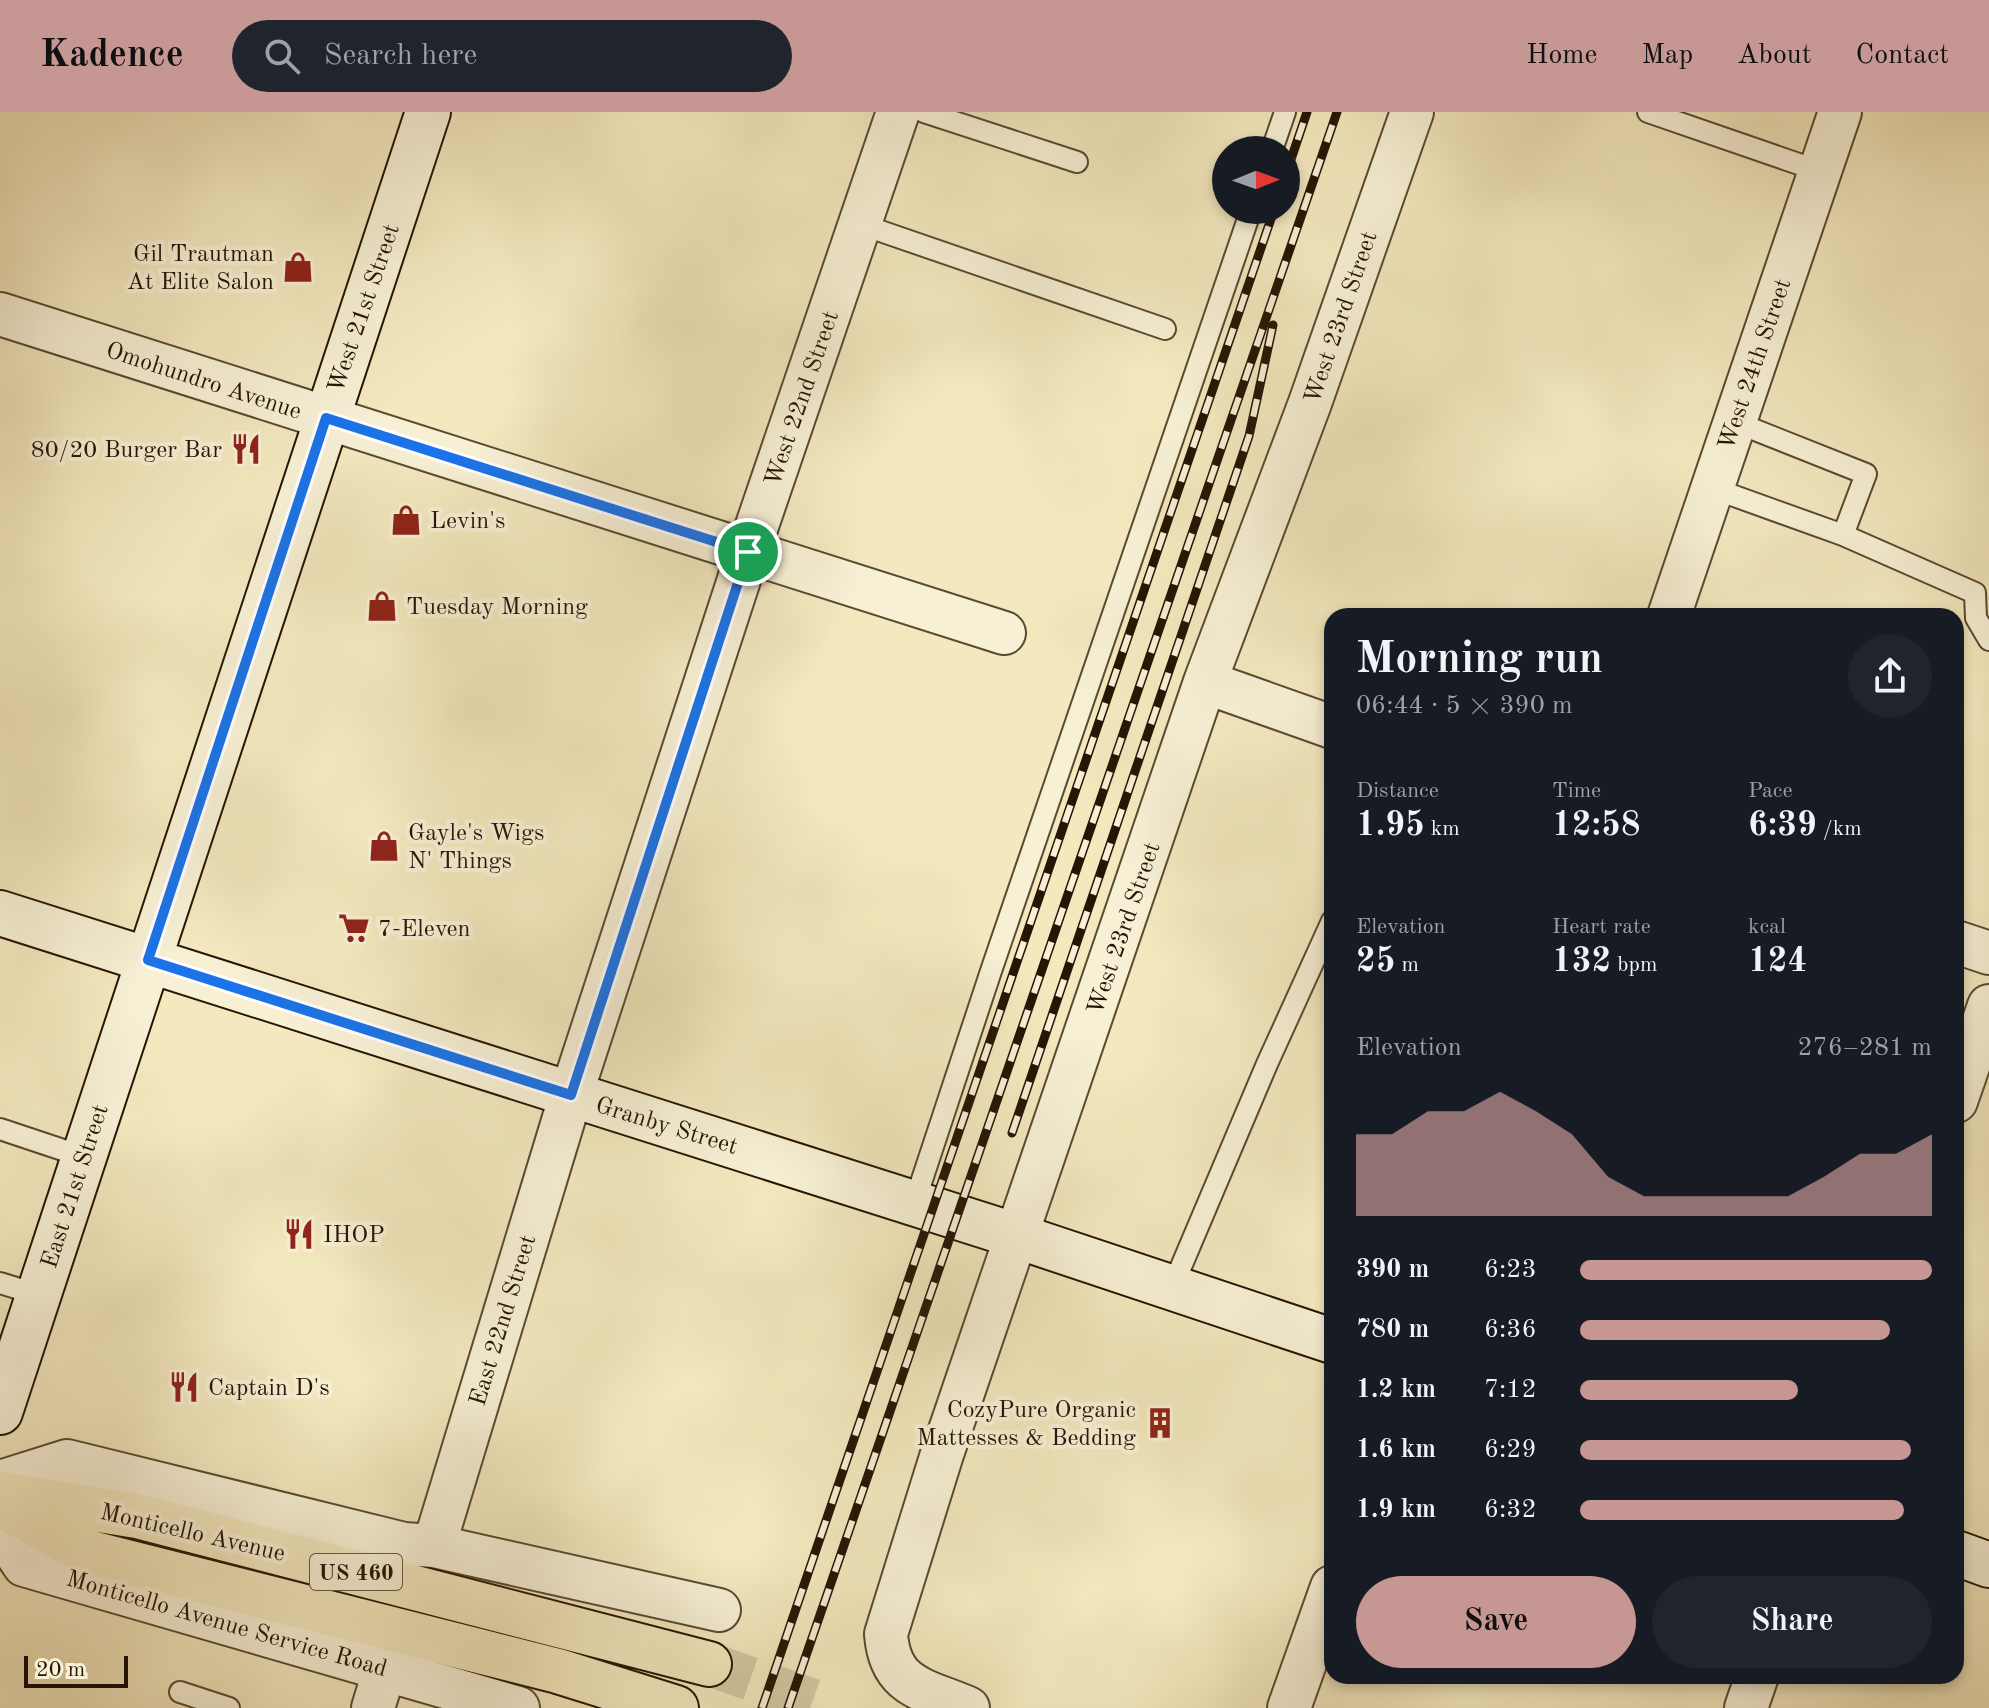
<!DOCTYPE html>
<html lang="en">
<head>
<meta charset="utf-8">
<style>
	body { margin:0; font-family:"Old Standard TT",serif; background:#20242c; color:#f1f3f6; height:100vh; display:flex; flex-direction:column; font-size:30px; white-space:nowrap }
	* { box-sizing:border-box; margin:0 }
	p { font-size:26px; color:#9ea1a6 }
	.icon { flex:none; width:44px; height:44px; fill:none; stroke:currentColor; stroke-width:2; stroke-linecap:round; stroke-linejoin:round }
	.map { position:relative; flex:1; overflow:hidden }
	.panel { position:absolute; left:1324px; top:496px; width:640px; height:1076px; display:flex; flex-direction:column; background:#171b24; border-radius:24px; box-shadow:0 4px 12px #0003 }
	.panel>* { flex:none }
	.needle { width:52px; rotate:89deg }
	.controls { position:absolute; left:1212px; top:24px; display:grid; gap:16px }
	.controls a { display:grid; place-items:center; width:88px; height:88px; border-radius:50%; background:#171b24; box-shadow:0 4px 12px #0003; font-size:40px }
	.scale { position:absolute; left:24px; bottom:20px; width:104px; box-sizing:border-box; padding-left:8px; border:4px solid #261504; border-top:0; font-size:22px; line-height:28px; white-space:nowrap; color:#261504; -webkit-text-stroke:6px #f7f0d5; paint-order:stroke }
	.pin { position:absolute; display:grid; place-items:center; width:68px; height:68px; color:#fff; margin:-34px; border:4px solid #fff; border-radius:50%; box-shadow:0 2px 8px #0007 }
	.round { display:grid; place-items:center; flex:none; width:84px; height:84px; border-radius:42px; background:#20242c }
	.headline { display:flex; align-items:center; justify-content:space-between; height:136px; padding:0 32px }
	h1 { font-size:44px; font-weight:700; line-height:60px }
	.metrics { display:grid; grid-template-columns:repeat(3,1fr); gap:12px; height:136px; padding:8px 32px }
	.metrics div { display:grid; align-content:center }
	.metrics b { font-size:34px; font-weight:700 }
	.metrics small { font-size:22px; font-weight:400 }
	.metrics p { font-size:22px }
	.chart { height:224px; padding:16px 32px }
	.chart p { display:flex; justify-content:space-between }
	.chart svg { width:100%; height:144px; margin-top:8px; fill:#c59692; opacity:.7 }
	.button { display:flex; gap:16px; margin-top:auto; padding:16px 32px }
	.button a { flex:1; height:92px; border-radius:48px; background:#c59692; color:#111; font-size:32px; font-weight:700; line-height:92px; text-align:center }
	.button a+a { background:#20242c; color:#f1f3f6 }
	ul { padding:0 32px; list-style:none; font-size:26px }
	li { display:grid; grid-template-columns:128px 96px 1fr; align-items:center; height:60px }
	li i { height:20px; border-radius:10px; background:#c59692 }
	header { display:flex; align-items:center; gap:48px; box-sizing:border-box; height:112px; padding:0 40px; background:#c59692; color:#111 }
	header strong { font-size:38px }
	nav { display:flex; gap:44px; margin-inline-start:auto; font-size:28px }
	.search { width:560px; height:72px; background:#20242c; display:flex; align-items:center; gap:20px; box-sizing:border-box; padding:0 28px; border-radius:44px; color:#9ea1a6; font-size:30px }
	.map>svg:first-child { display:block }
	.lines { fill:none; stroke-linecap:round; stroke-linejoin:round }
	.primary-tunnel { stroke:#d4c8a2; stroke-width:44; stroke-dasharray:44 22; stroke-linecap:butt }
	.lane-casing { stroke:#594a32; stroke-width:24 }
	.street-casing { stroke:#594a32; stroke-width:46 }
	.secondary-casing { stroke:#261504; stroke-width:48 }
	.primary-casing { stroke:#261504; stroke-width:48 }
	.lane { stroke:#f7f0d5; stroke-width:20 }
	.street { stroke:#f7f0d5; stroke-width:42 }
	.secondary { stroke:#f7f0d5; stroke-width:44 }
	.primary { stroke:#f3e8be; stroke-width:44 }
	.rail-casing { stroke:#261504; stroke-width:9 }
	.rail { stroke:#f7f0d5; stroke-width:6; stroke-dasharray:18; stroke-linecap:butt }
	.route-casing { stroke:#fff; stroke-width:16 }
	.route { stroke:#1a73e8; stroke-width:10 }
	.labels { text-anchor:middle; stroke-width:8; stroke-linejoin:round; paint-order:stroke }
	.shield { fill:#f7f0d5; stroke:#655743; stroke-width:2 }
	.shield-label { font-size:22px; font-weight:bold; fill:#261504 }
	.poi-label { font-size:24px; fill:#261504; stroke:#f7f0d5; text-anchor:start }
	.street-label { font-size:24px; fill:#261504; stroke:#f7f0d5 }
</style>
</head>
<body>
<header>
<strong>Kadence</strong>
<div class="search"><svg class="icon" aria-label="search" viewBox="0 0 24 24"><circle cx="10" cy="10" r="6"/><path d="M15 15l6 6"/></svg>Search here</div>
<nav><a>Home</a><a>Map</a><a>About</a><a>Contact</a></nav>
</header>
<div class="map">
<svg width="1989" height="1596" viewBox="0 0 1989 1596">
	<rect width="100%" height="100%" fill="#f3e8be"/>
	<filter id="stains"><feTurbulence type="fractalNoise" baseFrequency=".0025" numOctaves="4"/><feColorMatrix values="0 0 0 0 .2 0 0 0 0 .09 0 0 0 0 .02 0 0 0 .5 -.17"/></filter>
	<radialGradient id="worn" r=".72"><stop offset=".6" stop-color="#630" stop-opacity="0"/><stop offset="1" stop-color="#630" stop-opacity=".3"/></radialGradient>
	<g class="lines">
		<path class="primary-tunnel" d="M709,1552l124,44"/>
		<defs>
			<path id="lane" d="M924,0l153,50
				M1648,0l171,59
				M1272,38l13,-38
				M860,112l305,105
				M1735,310l131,52 -23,61
				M1712,376l131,47 132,58 1,25 13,22
				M0,1017l84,28
				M914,1092l77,-233 260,-761
				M0,1171l39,12
				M1172,1176l95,-224 65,-143
				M180,1580l49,16"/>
			<path id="street" d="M0,202l1004,319
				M1669,504l171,-504
				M1205,570l127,45
				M1956,830l33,11
				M1956,989l33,-95
				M0,1370l67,-21 337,83 30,2 285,64
				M0,1417l24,36 494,143
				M434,1434l137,-451 177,-543 150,-440
				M373,1596l12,-39
				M968,1596c-44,-19 -78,-20 -82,-74l56,-180 263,-772 105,-279 102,-291
				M1289,1596l43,-121
				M1746,1596l11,-32"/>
			<path id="secondary" d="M0,801l1017,323 315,105
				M0,1300l428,-1300
				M1956,1441l33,12"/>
			<path id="primary" d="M0,1382l137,22 572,148
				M0,1392l83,47 475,120 118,37"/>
		</defs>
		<use href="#lane" class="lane-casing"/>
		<use href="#street" class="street-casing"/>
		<use href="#secondary" class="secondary-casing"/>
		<use href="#primary" class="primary-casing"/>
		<use href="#lane" class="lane"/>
		<use href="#street" class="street"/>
		<use href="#secondary" class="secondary"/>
		<use href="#primary" class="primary"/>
		<defs>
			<path id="rail" d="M1286,62l21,-62
				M1012,1021l237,-697 24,-111
				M762,1596l512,-1498
				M788,1596l549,-1596"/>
		</defs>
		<use href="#rail" class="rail-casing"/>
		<use href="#rail" class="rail"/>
	</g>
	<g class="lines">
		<defs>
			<path id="route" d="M326,306l422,134 -177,543 -423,-135z"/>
		</defs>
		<use href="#route" class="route-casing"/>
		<use href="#route" class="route"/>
	</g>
	<defs>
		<symbol id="shop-bare" viewBox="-9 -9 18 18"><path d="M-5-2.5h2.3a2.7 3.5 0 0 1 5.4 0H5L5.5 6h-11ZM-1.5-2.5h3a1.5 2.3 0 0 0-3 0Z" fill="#8f2418" stroke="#f7f0d5" stroke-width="2.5" paint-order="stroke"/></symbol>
		<symbol id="restaurant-bare" viewBox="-9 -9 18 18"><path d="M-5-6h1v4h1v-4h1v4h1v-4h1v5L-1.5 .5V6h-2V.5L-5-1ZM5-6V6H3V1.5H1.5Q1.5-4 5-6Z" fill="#8f2418" stroke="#f7f0d5" stroke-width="2.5" paint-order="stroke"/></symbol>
		<symbol id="supermarket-bare" viewBox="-9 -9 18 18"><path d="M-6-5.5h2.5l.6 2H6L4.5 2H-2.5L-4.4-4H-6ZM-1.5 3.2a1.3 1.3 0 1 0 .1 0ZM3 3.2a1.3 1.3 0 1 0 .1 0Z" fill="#8f2418" stroke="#f7f0d5" stroke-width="2.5" paint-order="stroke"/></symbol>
		<symbol id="building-bare" viewBox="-9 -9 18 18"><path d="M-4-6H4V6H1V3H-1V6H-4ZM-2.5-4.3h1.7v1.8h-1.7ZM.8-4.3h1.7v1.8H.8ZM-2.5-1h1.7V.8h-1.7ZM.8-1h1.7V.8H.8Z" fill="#8f2418" stroke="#f7f0d5" stroke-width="2.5" paint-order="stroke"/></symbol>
	</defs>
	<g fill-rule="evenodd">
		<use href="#shop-bare" x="276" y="133" width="44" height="44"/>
		<use href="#restaurant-bare" x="224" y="315" width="44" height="44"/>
		<use href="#shop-bare" x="384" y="386" width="44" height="44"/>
		<use href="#shop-bare" x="360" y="472" width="44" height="44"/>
		<use href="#shop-bare" x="362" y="712" width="44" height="44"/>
		<use href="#supermarket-bare" x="332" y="794" width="44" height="44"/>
		<use href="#restaurant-bare" x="277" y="1100" width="44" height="44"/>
		<use href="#restaurant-bare" x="162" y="1253" width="44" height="44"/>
		<use href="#building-bare" x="1138" y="1289" width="44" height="44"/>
	</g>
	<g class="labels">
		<rect class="shield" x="310" y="1442" width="92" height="36" rx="6"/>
		<g class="shield-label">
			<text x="356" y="1468">US 460</text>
		</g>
		<g class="poi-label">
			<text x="274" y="149" text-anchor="end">Gil Trautman<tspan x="274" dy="28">At Elite Salon</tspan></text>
			<text x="222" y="345" text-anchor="end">80/20 Burger Bar</text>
			<text x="430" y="416">Levin's</text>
			<text x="406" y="502">Tuesday Morning</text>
			<text x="408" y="728">Gayle's Wigs<tspan x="408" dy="28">N' Things</tspan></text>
			<text x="378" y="824">7-Eleven</text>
			<text x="323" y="1130">IHOP</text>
			<text x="208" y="1283">Captain D's</text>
			<text x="1136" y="1305" text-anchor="end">CozyPure Organic<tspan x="1136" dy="28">Mattesses &amp; Bedding</tspan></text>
		</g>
		<g class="street-label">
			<text transform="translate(363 196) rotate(-71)" y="8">West 21st Street</text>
			<text transform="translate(1340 205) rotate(-71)" y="8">West 23rd Street</text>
			<text transform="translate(1754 252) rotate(-71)" y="8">West 24th Street</text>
			<text transform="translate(204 268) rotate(18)" y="8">Omohundro Avenue</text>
			<text transform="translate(801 286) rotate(-71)" y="8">West 22nd Street</text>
			<text transform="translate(1123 816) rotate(-71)" y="8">West 23rd Street</text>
			<text transform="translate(667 1013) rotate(17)" y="8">Granby Street</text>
			<text transform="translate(74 1074) rotate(-72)" y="8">East 21st Street</text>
			<text transform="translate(502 1208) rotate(-73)" y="8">East 22nd Street</text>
			<text transform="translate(193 1420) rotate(13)" y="8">Monticello Avenue</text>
			<text transform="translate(227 1511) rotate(16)" y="8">Monticello Avenue Service Road</text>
		</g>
	</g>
	<rect width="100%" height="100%" filter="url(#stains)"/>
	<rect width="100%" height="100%" fill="url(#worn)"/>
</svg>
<div class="controls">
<a><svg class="needle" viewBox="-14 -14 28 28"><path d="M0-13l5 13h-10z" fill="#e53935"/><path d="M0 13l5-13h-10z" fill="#9ea1a6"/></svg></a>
</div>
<div class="scale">20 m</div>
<div class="pin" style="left:748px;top:440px;background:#1e9e55"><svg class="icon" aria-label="arrive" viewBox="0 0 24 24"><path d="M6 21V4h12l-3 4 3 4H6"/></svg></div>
<section class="panel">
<div class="headline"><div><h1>Morning run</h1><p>06:44 · 5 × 390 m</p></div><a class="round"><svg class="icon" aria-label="share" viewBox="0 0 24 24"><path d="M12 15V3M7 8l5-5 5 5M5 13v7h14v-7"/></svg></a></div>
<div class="metrics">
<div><p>Distance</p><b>1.95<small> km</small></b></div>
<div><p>Time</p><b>12:58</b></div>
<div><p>Pace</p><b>6:39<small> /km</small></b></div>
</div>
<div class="metrics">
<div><p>Elevation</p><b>25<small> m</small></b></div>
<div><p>Heart rate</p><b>132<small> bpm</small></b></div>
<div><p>kcal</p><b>124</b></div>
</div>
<div class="chart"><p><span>Elevation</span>276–281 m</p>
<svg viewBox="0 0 160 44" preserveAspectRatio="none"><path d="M0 44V19L10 19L20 12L30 12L40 6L50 12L60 19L70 32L80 38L90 38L100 38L110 38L120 38L130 32L140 25L150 25L160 19V44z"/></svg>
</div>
<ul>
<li><b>390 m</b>6:23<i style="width:100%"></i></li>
<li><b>780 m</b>6:36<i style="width:88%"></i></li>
<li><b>1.2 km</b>7:12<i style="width:62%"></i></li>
<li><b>1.6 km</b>6:29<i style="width:94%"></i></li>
<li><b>1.9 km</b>6:32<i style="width:92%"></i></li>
</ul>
<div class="button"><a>Save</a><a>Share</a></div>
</section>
</div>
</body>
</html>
